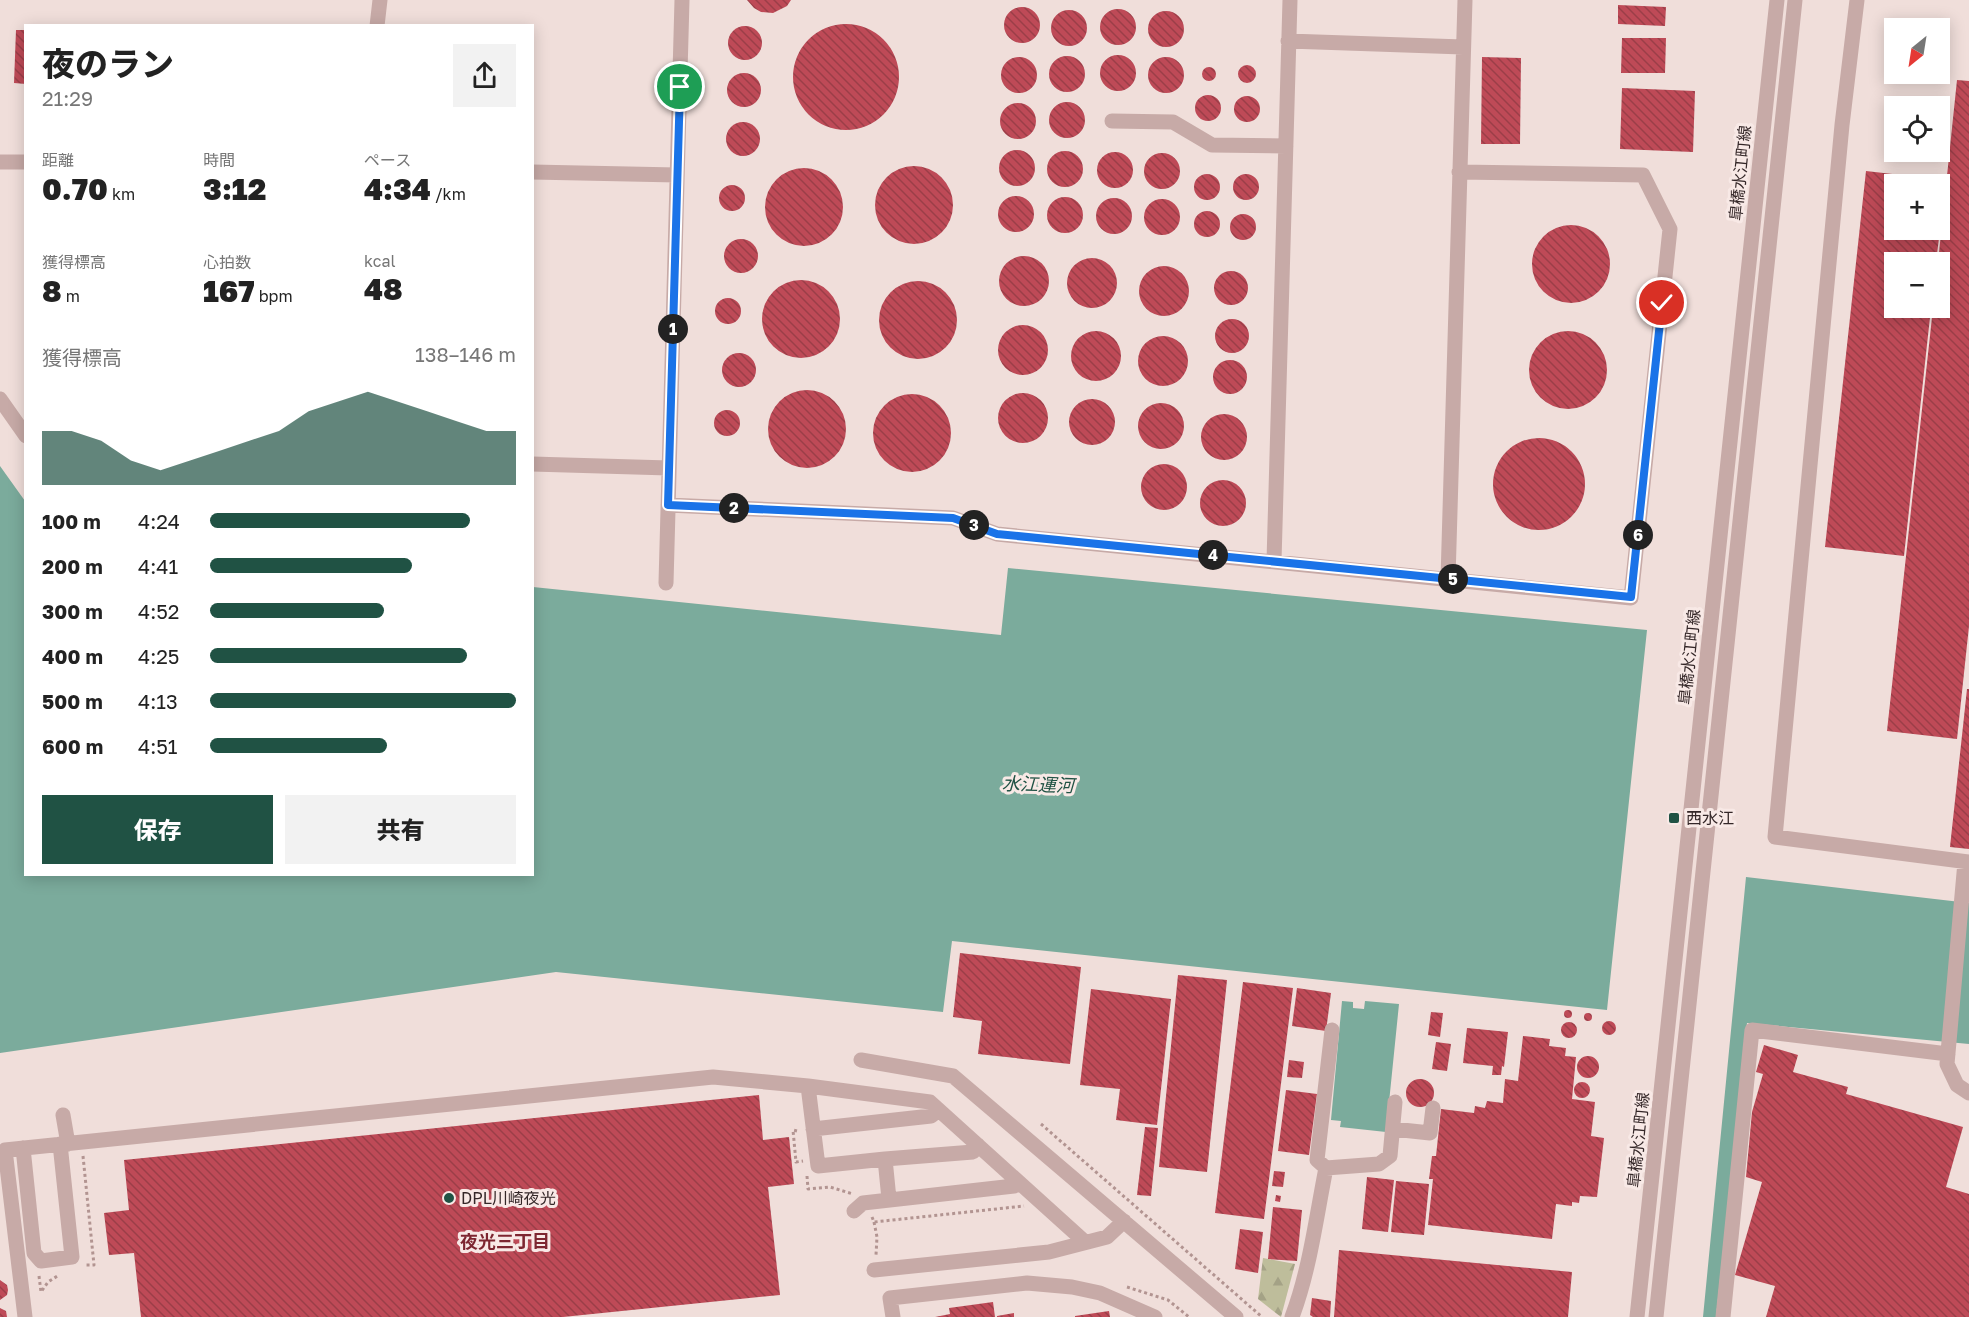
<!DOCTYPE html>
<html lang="ja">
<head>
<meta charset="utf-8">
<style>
	body { margin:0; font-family:"Golos Text","Noto Sans JP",sans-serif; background:#f2f2f2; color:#222; height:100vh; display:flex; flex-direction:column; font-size:22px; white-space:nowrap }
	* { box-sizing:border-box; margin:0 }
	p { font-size:20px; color:#767676 }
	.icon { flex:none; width:33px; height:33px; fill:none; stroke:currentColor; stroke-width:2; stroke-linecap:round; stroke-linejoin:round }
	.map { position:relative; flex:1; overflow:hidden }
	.details { position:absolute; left:24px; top:24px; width:510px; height:852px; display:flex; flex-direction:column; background:#fff; border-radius:0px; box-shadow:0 3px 15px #0003 }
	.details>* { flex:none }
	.needle { width:39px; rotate:210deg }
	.tools { position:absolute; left:1884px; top:18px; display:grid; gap:12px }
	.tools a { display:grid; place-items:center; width:66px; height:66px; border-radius:0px; background:#fff; box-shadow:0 3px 15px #0003; font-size:30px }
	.pin { position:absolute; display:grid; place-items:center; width:51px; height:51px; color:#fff; margin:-26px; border:3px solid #fff; border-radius:50%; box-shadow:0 2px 6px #0007 }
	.km { position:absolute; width:30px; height:30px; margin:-15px; border-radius:50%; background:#222; color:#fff; font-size:16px; line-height:30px; text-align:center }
	.round { display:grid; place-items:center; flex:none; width:63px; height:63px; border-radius:0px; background:#f2f2f2 }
	.head { display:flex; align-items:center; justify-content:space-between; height:102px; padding:0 18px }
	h1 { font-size:33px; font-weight:800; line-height:45px }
	.figures { display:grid; grid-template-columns:repeat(3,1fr); gap:9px; height:102px; padding:6px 18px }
	.figures div { display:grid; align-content:center }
	.figures b { font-size:30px; font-weight:800 }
	.figures small { font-size:16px; font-weight:400 }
	.figures p { font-size:16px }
	.chart { height:168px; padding:12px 18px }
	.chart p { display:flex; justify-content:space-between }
	.chart svg { width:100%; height:108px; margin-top:6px; fill:#205244; opacity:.7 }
	.primary-button { display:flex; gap:12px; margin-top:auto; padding:12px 18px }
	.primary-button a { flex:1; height:69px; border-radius:0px; background:#205244; color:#fff; font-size:24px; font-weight:800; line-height:69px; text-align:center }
	.primary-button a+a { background:#f2f2f2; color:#222 }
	ul { padding:0 18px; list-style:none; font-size:20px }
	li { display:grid; grid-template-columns:96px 72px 1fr; align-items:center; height:45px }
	li i { height:15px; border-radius:8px; background:#205244 }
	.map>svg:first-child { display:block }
	.forest { fill:url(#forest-firs) }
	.water { fill:#7bab9c }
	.building { fill:url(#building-back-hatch) }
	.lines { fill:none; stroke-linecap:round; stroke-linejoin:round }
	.path { stroke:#b29491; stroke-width:3; stroke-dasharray:3 3; stroke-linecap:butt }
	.minor { stroke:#c7aaa7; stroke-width:15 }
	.route-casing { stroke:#fff; stroke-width:12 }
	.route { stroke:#1a73e8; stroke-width:8 }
	.poi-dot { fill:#205244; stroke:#f8e9e6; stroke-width:2 }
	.labels { text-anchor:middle; stroke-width:6; stroke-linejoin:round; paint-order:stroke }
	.street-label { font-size:16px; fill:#342728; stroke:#f8e9e6 }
	.poi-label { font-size:16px; fill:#342728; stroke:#f8e9e6; text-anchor:start }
	.water-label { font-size:18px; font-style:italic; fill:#205244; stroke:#f8e9e6 }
	.neighbourhood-label { font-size:18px; font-weight:bold; fill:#7d2630; stroke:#f8e9e6 }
</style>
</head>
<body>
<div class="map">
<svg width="1969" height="1317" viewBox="0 0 1969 1317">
	<defs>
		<pattern id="forest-firs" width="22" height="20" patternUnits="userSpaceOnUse" patternTransform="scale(1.5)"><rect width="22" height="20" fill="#bebd9b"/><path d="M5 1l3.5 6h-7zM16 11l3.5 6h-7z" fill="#a4a286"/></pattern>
		<pattern id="building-back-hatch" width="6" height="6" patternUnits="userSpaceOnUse" patternTransform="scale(1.5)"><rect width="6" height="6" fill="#be4a57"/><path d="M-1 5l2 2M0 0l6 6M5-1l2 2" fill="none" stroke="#9b3e48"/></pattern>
	</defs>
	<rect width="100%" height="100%" fill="#f0deda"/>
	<path class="forest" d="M1263,1258l32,6 -14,53 -23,-18z"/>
	<path class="water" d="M0,466l25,35 1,373h506l1,-287 468,48 7,-67 639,62 -40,380 -655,-69 -9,71 -387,-40 -556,81z
		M1746,877l223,26v141l-222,-21 -31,294h-13z
		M1342,1001l11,1v6l11,1 1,-8 34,3 -13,128 -46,-5 1,-6 -10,-1z"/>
	<path class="building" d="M747,0h44l-4,6 -14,7 -12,-1 -7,-4z
		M1618,5l48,2 -1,19 -47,-2z
		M1004 25a18 18 0 1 1 36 0a18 18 0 1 1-36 0Z
		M1100 27a18 18 0 1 1 36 0a18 18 0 1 1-36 0Z
		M1051 28a18 18 0 1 1 36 0a18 18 0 1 1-36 0Z
		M1148 29a18 18 0 1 1 36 0a18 18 0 1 1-36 0Z
		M793 77a53 53 0 1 1 106 0a53 53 0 1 1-106 0Z
		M728 43a17 17 0 1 1 34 0a17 17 0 1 1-34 0Z
		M16,30h10v54l-12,-1z
		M1622,38h44l-1,35h-44z
		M1100 73a18 18 0 1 1 36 0a18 18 0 1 1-36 0Z
		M1049 74a18 18 0 1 1 36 0a18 18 0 1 1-36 0Z
		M1148 75a18 18 0 1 1 36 0a18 18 0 1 1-36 0Z
		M1001 75a18 18 0 1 1 36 0a18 18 0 1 1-36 0Z
		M1482,57l39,1 -1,86h-39z
		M1238 74a9 9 0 1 1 18 0a9 9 0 1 1-18 0Z
		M1202 74a7 7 0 1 1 14 0a7 7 0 1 1-14 0Z
		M727 90a17 17 0 1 1 34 0a17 17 0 1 1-34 0Z
		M1957,80l12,1v545l-12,113 -70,-8 46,-423h7v-46h-2z
		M1622,88l73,3 -2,61 -73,-3z
		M1195 108a13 13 0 1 1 26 0a13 13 0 1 1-26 0Z
		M1234 109a13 13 0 1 1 26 0a13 13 0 1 1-26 0Z
		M1049 120a18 18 0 1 1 36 0a18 18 0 1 1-36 0Z
		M1000 121a18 18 0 1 1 36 0a18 18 0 1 1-36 0Z
		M726 139a17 17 0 1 1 34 0a17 17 0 1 1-34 0Z
		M999 168a18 18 0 1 1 36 0a18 18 0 1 1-36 0Z
		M1047 169a18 18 0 1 1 36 0a18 18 0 1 1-36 0Z
		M1097 170a18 18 0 1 1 36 0a18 18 0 1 1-36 0Z
		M1144 171a18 18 0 1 1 36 0a18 18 0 1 1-36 0Z
		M875 205a39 39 0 1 1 78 0a39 39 0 1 1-78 0Z
		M765 207a39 39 0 1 1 78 0a39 39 0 1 1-78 0Z
		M1866,171l79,9 -4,37h-1v-33h-46v46h46l-4,32h-42v46h37l-27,248 -79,-9z
		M1233 187a13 13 0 1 1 26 0a13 13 0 1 1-26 0Z
		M1194 187a13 13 0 1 1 26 0a13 13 0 1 1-26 0Z
		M719 198a13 13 0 1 1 26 0a13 13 0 1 1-26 0Z
		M998 214a18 18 0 1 1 36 0a18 18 0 1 1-36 0Z
		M1047 215a18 18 0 1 1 36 0a18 18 0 1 1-36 0Z
		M1096 216a18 18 0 1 1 36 0a18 18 0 1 1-36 0Z
		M1144 217a18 18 0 1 1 36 0a18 18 0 1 1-36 0Z
		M1194 224a13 13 0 1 1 26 0a13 13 0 1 1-26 0Z
		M1230 227a13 13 0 1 1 26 0a13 13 0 1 1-26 0Z
		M1532 264a39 39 0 1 1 78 0a39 39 0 1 1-78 0Z
		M724 256a17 17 0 1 1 34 0a17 17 0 1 1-34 0Z
		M999 281a25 25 0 1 1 50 0a25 25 0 1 1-50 0Z
		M1067 283a25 25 0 1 1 50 0a25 25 0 1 1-50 0Z
		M1139 291a25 25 0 1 1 50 0a25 25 0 1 1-50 0Z
		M1214 288a17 17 0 1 1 34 0a17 17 0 1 1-34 0Z
		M762 319a39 39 0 1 1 78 0a39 39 0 1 1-78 0Z
		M879 320a39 39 0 1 1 78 0a39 39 0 1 1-78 0Z
		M715 311a13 13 0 1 1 26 0a13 13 0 1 1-26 0Z
		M1215 336a17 17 0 1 1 34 0a17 17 0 1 1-34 0Z
		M998 350a25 25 0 1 1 50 0a25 25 0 1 1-50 0Z
		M1529 370a39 39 0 1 1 78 0a39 39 0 1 1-78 0Z
		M1071 356a25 25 0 1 1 50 0a25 25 0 1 1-50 0Z
		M1138 361a25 25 0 1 1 50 0a25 25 0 1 1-50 0Z
		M722 370a17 17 0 1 1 34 0a17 17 0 1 1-34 0Z
		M1213 377a17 17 0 1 1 34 0a17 17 0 1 1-34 0Z
		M768 429a39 39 0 1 1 78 0a39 39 0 1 1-78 0Z
		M998 418a25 25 0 1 1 50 0a25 25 0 1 1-50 0Z
		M873 433a39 39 0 1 1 78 0a39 39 0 1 1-78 0Z
		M1069 422a23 23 0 1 1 46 0a23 23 0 1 1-46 0Z
		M1138 426a23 23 0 1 1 46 0a23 23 0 1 1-46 0Z
		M714 423a13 13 0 1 1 26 0a13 13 0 1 1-26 0Z
		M1201 437a23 23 0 1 1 46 0a23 23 0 1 1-46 0Z
		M1493 484a46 46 0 1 1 92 0a46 46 0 1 1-92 0Z
		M1141 487a23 23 0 1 1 46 0a23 23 0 1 1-46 0Z
		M1200 503a23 23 0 1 1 46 0a23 23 0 1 1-46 0Z
		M1967,689h2v160l-19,-2z
		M960,953l121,14 -11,97 -92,-10 4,-33 -29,-4z
		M1178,975l49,5 -20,192 -48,-5z
		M1243,982l50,6 -29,231 -49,-6z
		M1297,988l34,5 -5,38 -34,-5z
		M1091,989l80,10 -14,126 -41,-5 4,-31 -40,-4z
		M1564 1014a4 4 0 1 1 8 0a4 4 0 1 1-8 0Z
		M1431,1012l12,1 -3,24 -12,-2z
		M1584 1017a4 4 0 1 1 8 0a4 4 0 1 1-8 0Z
		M1602 1028a7 7 0 1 1 14 0a7 7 0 1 1-14 0Z
		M1561 1030a8 8 0 1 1 16 0a8 8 0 1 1-16 0Z
		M1467,1028l41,4 -4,35 -2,-1 -1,9h-9l1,-9 -30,-3z
		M1523,1036l27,3 -1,7 17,2 -1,8 11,1 -4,42 23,3 -4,34 13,2 -7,59 -17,-1 -1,7 -7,-1v4l-16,-2 -4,35 -124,-14 5,-46h-4l3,-23h4l5,-47 33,4 1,-7 10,2 2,-7 16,2 2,-24 13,2z
		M1436,1042l15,2 -4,27 -15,-2z
		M1764,1045l34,10 -5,17 55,15 -2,7 117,33 -17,60 23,7v123h-203l9,-31 -40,-11 27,-93 -16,-5 6,-65 11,-38 -7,-2z
		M1577 1067a11 11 0 1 1 22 0a11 11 0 1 1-22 0Z
		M1289,1060l15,2 -2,16 -15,-1z
		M1406 1093a14 14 0 1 1 28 0a14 14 0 1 1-28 0Z
		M1574 1090a8 8 0 1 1 16 0a8 8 0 1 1-16 0Z
		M1286,1090l31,4 -8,61 -31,-4z
		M759,1095l4,45 26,-3 5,47 -26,3 12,108 -217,22h-422l-7,-64 -25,2 -5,-42 25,-3 -5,-50z
		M1145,1127l13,1 -7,68 -14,-1z
		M1274,1171l11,1 -2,15 -11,-1z
		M1367,1177l27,3 -6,52 -26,-3z
		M1396,1181l33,3 -5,51 -33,-3z
		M1276,1195l5,1 -1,6 -5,-1z
		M1273,1207l29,3 -5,51 -29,-2z
		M1240,1229l23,3 -5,41 -23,-4z
		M1339,1250l233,22 -4,45h-234z
		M0,1280l7,5 1,5 -1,5 -7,5z
		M1312,1298l19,3 -1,16h-17l-3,-2z
		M993,1302l2,15h-60l15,-3 -1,-6z
		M0,1308l6,3 1,6h-7z
		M1109,1311l1,6h-35v-1z
		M1014,1313v4h-17v-1z"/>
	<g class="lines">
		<path class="path" d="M1041,1124l221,193
			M797,1131l-4,-1 3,32 7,-1
			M83,1156l11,109h-10
			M807,1176l1,13 22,-2 23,7
			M872,1217l2,5 150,-16
			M874,1222l3,15 -1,18
			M39,1276l2,16 7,-10 11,-7
			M1127,1287l41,13 21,17"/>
		<path class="minor" d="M1857,0l-15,125 -67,712 194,25
			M377,26l3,-26
			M1288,41l175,6
			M1112,121l61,1 39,23 74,1
			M0,162h26
			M532,172l145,3
			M0,399l26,37
			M532,464l137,4
			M668,505l285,13 44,16 634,64 39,-369 -27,-54 -184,-3
			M1274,561l16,-561
			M1448,579l17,-579
			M666,583l16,-583
			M1965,862l-18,202 10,21 12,8
			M861,1060l92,16 283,241
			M808,1086l10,80 67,-7 4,40
			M63,1115l5,29
			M813,1129l118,-13 8,-6
			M1393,1129l37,4 3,-25
			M23,1148l11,105 7,8 31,-4 -12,-113
			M885,1159l88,-7 5,-7
			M1326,1168l53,-4 11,-8 5,-54
			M854,1211l9,-8 151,-17 5,-3
			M874,1270l175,-18 58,-15 17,-16
			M25,1317l-20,-167 708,-73 95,9 122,16 155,140
			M893,1317l-3,-19 137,-15 45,4 28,6 55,24
			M1292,1317c18,-48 24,-99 34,-149l-9,-8 15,-130
			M1637,1317l140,-1317
			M1656,1317l139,-1317
			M1723,1317l29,-287 196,24"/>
	</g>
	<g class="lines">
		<defs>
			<path id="route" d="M680,87l-12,418 285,13 44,16 634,63 31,-294"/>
		</defs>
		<use href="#route" class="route-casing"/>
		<use href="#route" class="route"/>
	</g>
	<g class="poi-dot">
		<rect x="1668" y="812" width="12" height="12" rx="3"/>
		<circle cx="449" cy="1198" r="6"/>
	</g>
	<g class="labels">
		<g class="street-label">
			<text transform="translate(1740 173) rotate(-84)" y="6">皐橋水江町線</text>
			<text transform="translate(1689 657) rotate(-84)" y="6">皐橋水江町線</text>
			<text transform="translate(1638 1140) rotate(-84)" y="6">皐橋水江町線</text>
		</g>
		<g class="poi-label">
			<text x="1686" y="824">西水江</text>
			<text x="461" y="1204">DPL川崎夜光</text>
		</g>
		<g class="water-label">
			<text transform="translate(1038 785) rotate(2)" y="6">水江運河</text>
		</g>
		<g class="neighbourhood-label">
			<text x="505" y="1248">夜光三丁目</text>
		</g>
	</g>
</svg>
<div class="tools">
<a><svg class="needle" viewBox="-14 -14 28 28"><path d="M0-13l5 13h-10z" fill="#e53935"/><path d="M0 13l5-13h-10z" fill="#767676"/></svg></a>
<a><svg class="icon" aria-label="locate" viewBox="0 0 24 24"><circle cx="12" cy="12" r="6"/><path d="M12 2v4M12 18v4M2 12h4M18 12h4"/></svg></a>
<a>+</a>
<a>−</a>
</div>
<div class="pin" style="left:680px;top:87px;background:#1e9e55"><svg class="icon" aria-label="arrive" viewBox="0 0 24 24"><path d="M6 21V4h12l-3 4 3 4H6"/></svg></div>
<div class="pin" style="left:1662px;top:303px;background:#d93025"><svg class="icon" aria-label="check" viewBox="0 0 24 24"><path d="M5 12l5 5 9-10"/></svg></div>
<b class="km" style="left:673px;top:329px">1</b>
<b class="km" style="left:734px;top:508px">2</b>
<b class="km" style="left:974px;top:525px">3</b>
<b class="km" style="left:1213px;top:555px">4</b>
<b class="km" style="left:1453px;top:579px">5</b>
<b class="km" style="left:1638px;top:535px">6</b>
<section class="details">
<div class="head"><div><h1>夜のラン</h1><p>21:29</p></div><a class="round"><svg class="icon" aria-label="share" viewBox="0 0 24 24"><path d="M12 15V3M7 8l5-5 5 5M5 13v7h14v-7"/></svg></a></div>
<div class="figures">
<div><p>距離</p><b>0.70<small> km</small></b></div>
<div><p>時間</p><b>3:12</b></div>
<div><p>ペース</p><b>4:34<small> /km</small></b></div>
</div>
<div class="figures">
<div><p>獲得標高</p><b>8<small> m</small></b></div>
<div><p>心拍数</p><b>167<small> bpm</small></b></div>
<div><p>kcal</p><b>48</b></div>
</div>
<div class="chart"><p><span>獲得標高</span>138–146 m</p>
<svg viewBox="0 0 160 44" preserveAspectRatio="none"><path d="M0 44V22L10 22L20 26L30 34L40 38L50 34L60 30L70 26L80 22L90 14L100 10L110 6L120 10L130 14L140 18L150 22L160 22V44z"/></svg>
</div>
<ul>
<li><b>100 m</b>4:24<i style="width:85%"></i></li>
<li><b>200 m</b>4:41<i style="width:66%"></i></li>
<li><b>300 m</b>4:52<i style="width:57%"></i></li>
<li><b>400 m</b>4:25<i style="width:84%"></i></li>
<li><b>500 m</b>4:13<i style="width:100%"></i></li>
<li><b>600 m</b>4:51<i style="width:58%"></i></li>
</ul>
<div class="primary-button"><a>保存</a><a>共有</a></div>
</section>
</div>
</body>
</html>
